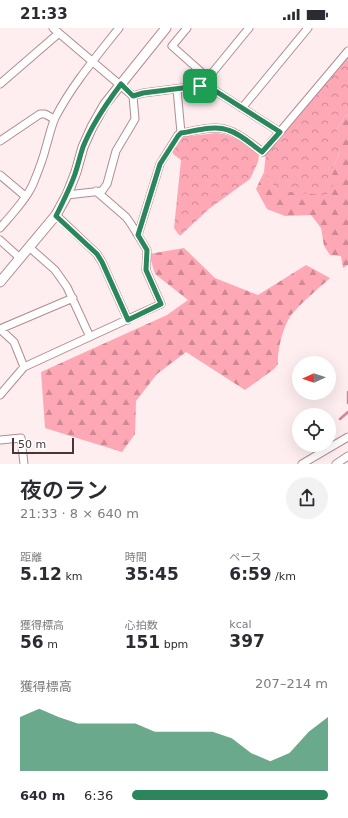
<!DOCTYPE html>
<html lang="ja">
<head>
<meta charset="utf-8">
<style>
	body { margin:0; font-family:"DejaVu Sans","Noto Sans JP",sans-serif; background:#f2f2f3; color:#2b2b33; height:100vh; display:flex; flex-direction:column; font-size:15px; white-space:nowrap }
	* { box-sizing:border-box; margin:0 }
	p { font-size:13px; color:#7c7c81 }
	.icon { flex:none; width:22px; height:22px; fill:none; stroke:currentColor; stroke-width:2; stroke-linecap:round; stroke-linejoin:round }
	.map { position:relative; height:436px; overflow:hidden }
	.panel { display:flex; flex-direction:column; background:#fff; flex:1 }
	.panel>* { flex:none }
	.needle { width:26px; rotate:267deg }
	.controls { position:absolute; left:292px; top:328px; display:grid; gap:8px }
	.controls a { display:grid; place-items:center; width:44px; height:44px; border-radius:50%; background:#fff; box-shadow:0 4px 16px #0002; font-size:20px }
	.scale { position:absolute; left:12px; bottom:10px; width:62px; box-sizing:border-box; padding-left:4px; border:2px solid #463638; border-top:0; font-size:11px; line-height:14px; white-space:nowrap; color:#463638; -webkit-text-stroke:3px #fff; paint-order:stroke }
	.pin { position:absolute; display:grid; place-items:center; width:34px; height:34px; color:#fff; margin:-17px; border-radius:8px; box-shadow:0 2px 6px #0006 }
	.round { display:grid; place-items:center; flex:none; width:42px; height:42px; border-radius:21px; background:#f2f2f3 }
	.headline { display:flex; align-items:center; justify-content:space-between; height:68px; padding:0 20px }
	h1 { font-size:22px; font-weight:600; line-height:30px }
	.metrics { display:grid; grid-template-columns:repeat(3,1fr); gap:6px; height:68px; padding:4px 20px }
	.metrics div { display:grid; align-content:center }
	.metrics b { font-size:17px; font-weight:600 }
	.metrics small { font-size:11px; font-weight:400 }
	.metrics p { font-size:11px }
	.chart { height:112px; padding:8px 20px }
	.chart p { display:flex; justify-content:space-between }
	.chart svg { width:100%; height:72px; margin-top:4px; fill:#2c865b; opacity:.7 }
	ul { padding:0 20px; list-style:none; font-size:13px }
	li { display:grid; grid-template-columns:64px 48px 1fr; align-items:center; height:30px }
	li i { height:10px; border-radius:5px; background:#2c865b }
	.status { display:flex; justify-content:space-between; align-items:center; height:28px; padding:0 20px; background:#fff; direction:ltr }
	.status svg { height:11px; fill:currentColor }
	.map>svg:first-child { display:block }
	.forest { fill:url(#forest-firs) }
	.park { fill:url(#park-crowns) }
	.lines { fill:none; stroke-linecap:round; stroke-linejoin:round }
	.stream { stroke:#dd8393; stroke-width:2.5 }
	.minor-casing { stroke:#b18c92; stroke-width:9 }
	.tertiary-casing { stroke:#b18c92; stroke-width:11 }
	.minor { stroke:#fff; stroke-width:7 }
	.tertiary { stroke:#fff; stroke-width:9 }
	.route-casing { stroke:#fff; stroke-width:8 }
	.route { stroke:#2c865b; stroke-width:5 }
</style>
</head>
<body>
<div class="status"><b>21:33</b><svg viewBox="0 0 49 12"><path d="M0 12V9h3v3zM5 12V6h3v6zM10 12V3h3v9zM15 12V0h3v12zM26 1h20v11H26zM47 4h2v5h-2z"/></svg></div>
<div class="map">
<svg width="348" height="436" viewBox="0 0 348 436">
	<defs>
		<pattern id="forest-firs" width="22" height="20" patternUnits="userSpaceOnUse"><rect width="22" height="20" fill="#fea7b5"/><path d="M5 1l3.5 6h-7zM16 11l3.5 6h-7z" fill="#cf8994"/></pattern>
		<pattern id="park-crowns" width="20" height="18" patternUnits="userSpaceOnUse"><rect width="20" height="18" fill="#fea7b5"/><path d="M2 6a3 3 0 1 1 6 0M12 15a3 3 0 1 1 6 0" fill="none" stroke="#cf8994"/></pattern>
	</defs>
	<rect width="100%" height="100%" fill="#feeef0"/>
	<path class="forest" d="M348,86v151l-5,3 -2,-12 -11,-1 -6,-9 -3,-18 -10,-13 -26,1 -18,-7 -11,-20 8,-17 13,19 55,-22c10,-18 9,-20 5,-40l7,-12z
		M184,220l31,30 43,17 48,-30 24,13c-13,12 -27,23 -38,36 -9,11 -15,37 -14,50l-4,5 -29,21 -59,-38 -29,22 -21,27 -1,33 -13,18 -77,-24 -4,-56 126,-57 21,-15 -33,-26 -6,-20z"/>
	<path class="park" d="M348,28v58l-4,3 -7,12 4,18 -4,12 -5,10 1,23 -10,3 -46,-4 -13,-19 2,-19z
		M216,105c18,1 28,11 43,21l-1,8 -8,17 -40,29 -29,27h-2l-5,-7 7,-68 -8,-6v-3l9,-14z"/>
	<g class="lines">
		<path class="stream" d="M348,364v11
			M340,391l8,-7"/>
		<defs>
			<path id="minor" d="M53,0l80,68 2,23 -19,32 -9,33 -5,7 -35,4
				M187,0l-15,18 36,32
				M0,56l59,-51
				M206,57l2,-7 41,-50
				M177,61l4,44
				M133,68l10,-3 63,-8 74,47
				M242,80l66,-80
				M0,113l40,-27h5l9,5
				M0,147l25,21
				M56,187l41,39 5,8 26,58
				M0,200c11,-13 26,-28 33,-44 5,-12 10,-25 13,-37 3,-10 5,-20 9,-29 17,-33 41,-61 64,-90
				M138,207l22,-71 18,-29 3,-2c14,-2 33,-8 47,-3 13,4 24,15 35,22l85,-101
				M0,212l20,18
				M29,219l26,23 12,17 23,50
				M0,301l73,-31
				M0,301l14,13 10,25
				M0,367l24,-28 137,-63 -15,-34 1,-20 -16,-26 -5,-7 -30,-26
				M0,412l21,-2 3,26
				M302,436l46,-27
				M336,436l12,-8"/>
			<path id="tertiary" d="M0,254l56,-67 11,-20 9,-23 7,-25 9,-20 13,-23 61,-76"/>
		</defs>
		<use href="#minor" class="minor-casing"/>
		<use href="#tertiary" class="tertiary-casing"/>
		<use href="#minor" class="minor"/>
		<use href="#tertiary" class="tertiary"/>
	</g>
	<g class="lines">
		<defs>
			<path id="route" d="M121,56l12,12 10,-3 63,-8 74,47 -18,20c-10,-7 -21,-18 -34,-22 -14,-5 -33,1 -47,3l-3,3 -18,28 -22,71 9,15 -1,20 15,34 -33,16 -26,-58 -5,-8 -41,-38c7,-14 14,-28 19,-42 3,-9 5,-18 8,-27 9,-23 23,-43 38,-63z"/>
		</defs>
		<use href="#route" class="route-casing"/>
		<use href="#route" class="route"/>
	</g>
</svg>
<div class="controls">
<a><svg class="needle" viewBox="-14 -14 28 28"><path d="M0-13l5 13h-10z" fill="#e53935"/><path d="M0 13l5-13h-10z" fill="#7c7c81"/></svg></a>
<a><svg class="icon" aria-label="locate" viewBox="0 0 24 24"><circle cx="12" cy="12" r="6"/><path d="M12 2v4M12 18v4M2 12h4M18 12h4"/></svg></a>
</div>
<div class="scale">50 m</div>
<div class="pin" style="left:200px;top:58px;background:#1e9e55"><svg class="icon" aria-label="arrive" viewBox="0 0 24 24"><path d="M6 21V4h12l-3 4 3 4H6"/></svg></div>
</div>
<section class="panel">
<div class="headline"><div><h1>夜のラン</h1><p>21:33 · 8 × 640 m</p></div><a class="round"><svg class="icon" aria-label="share" viewBox="0 0 24 24"><path d="M12 15V3M7 8l5-5 5 5M5 13v7h14v-7"/></svg></a></div>
<div class="metrics">
<div><p>距離</p><b>5.12<small> km</small></b></div>
<div><p>時間</p><b>35:45</b></div>
<div><p>ペース</p><b>6:59<small> /km</small></b></div>
</div>
<div class="metrics">
<div><p>獲得標高</p><b>56<small> m</small></b></div>
<div><p>心拍数</p><b>151<small> bpm</small></b></div>
<div><p>kcal</p><b>397</b></div>
</div>
<div class="chart"><p><span>獲得標高</span>207–214 m</p>
<svg viewBox="0 0 160 44" preserveAspectRatio="none"><path d="M0 44V11L10 6L20 11L30 15L40 15L50 15L60 15L70 20L80 20L90 20L100 20L110 24L120 33L130 38L140 33L150 20L160 11V44z"/></svg>
</div>
<ul>
<li><b>640 m</b>6:36<i style="width:100%"></i></li>
</ul>
</section>
</body>
</html>
